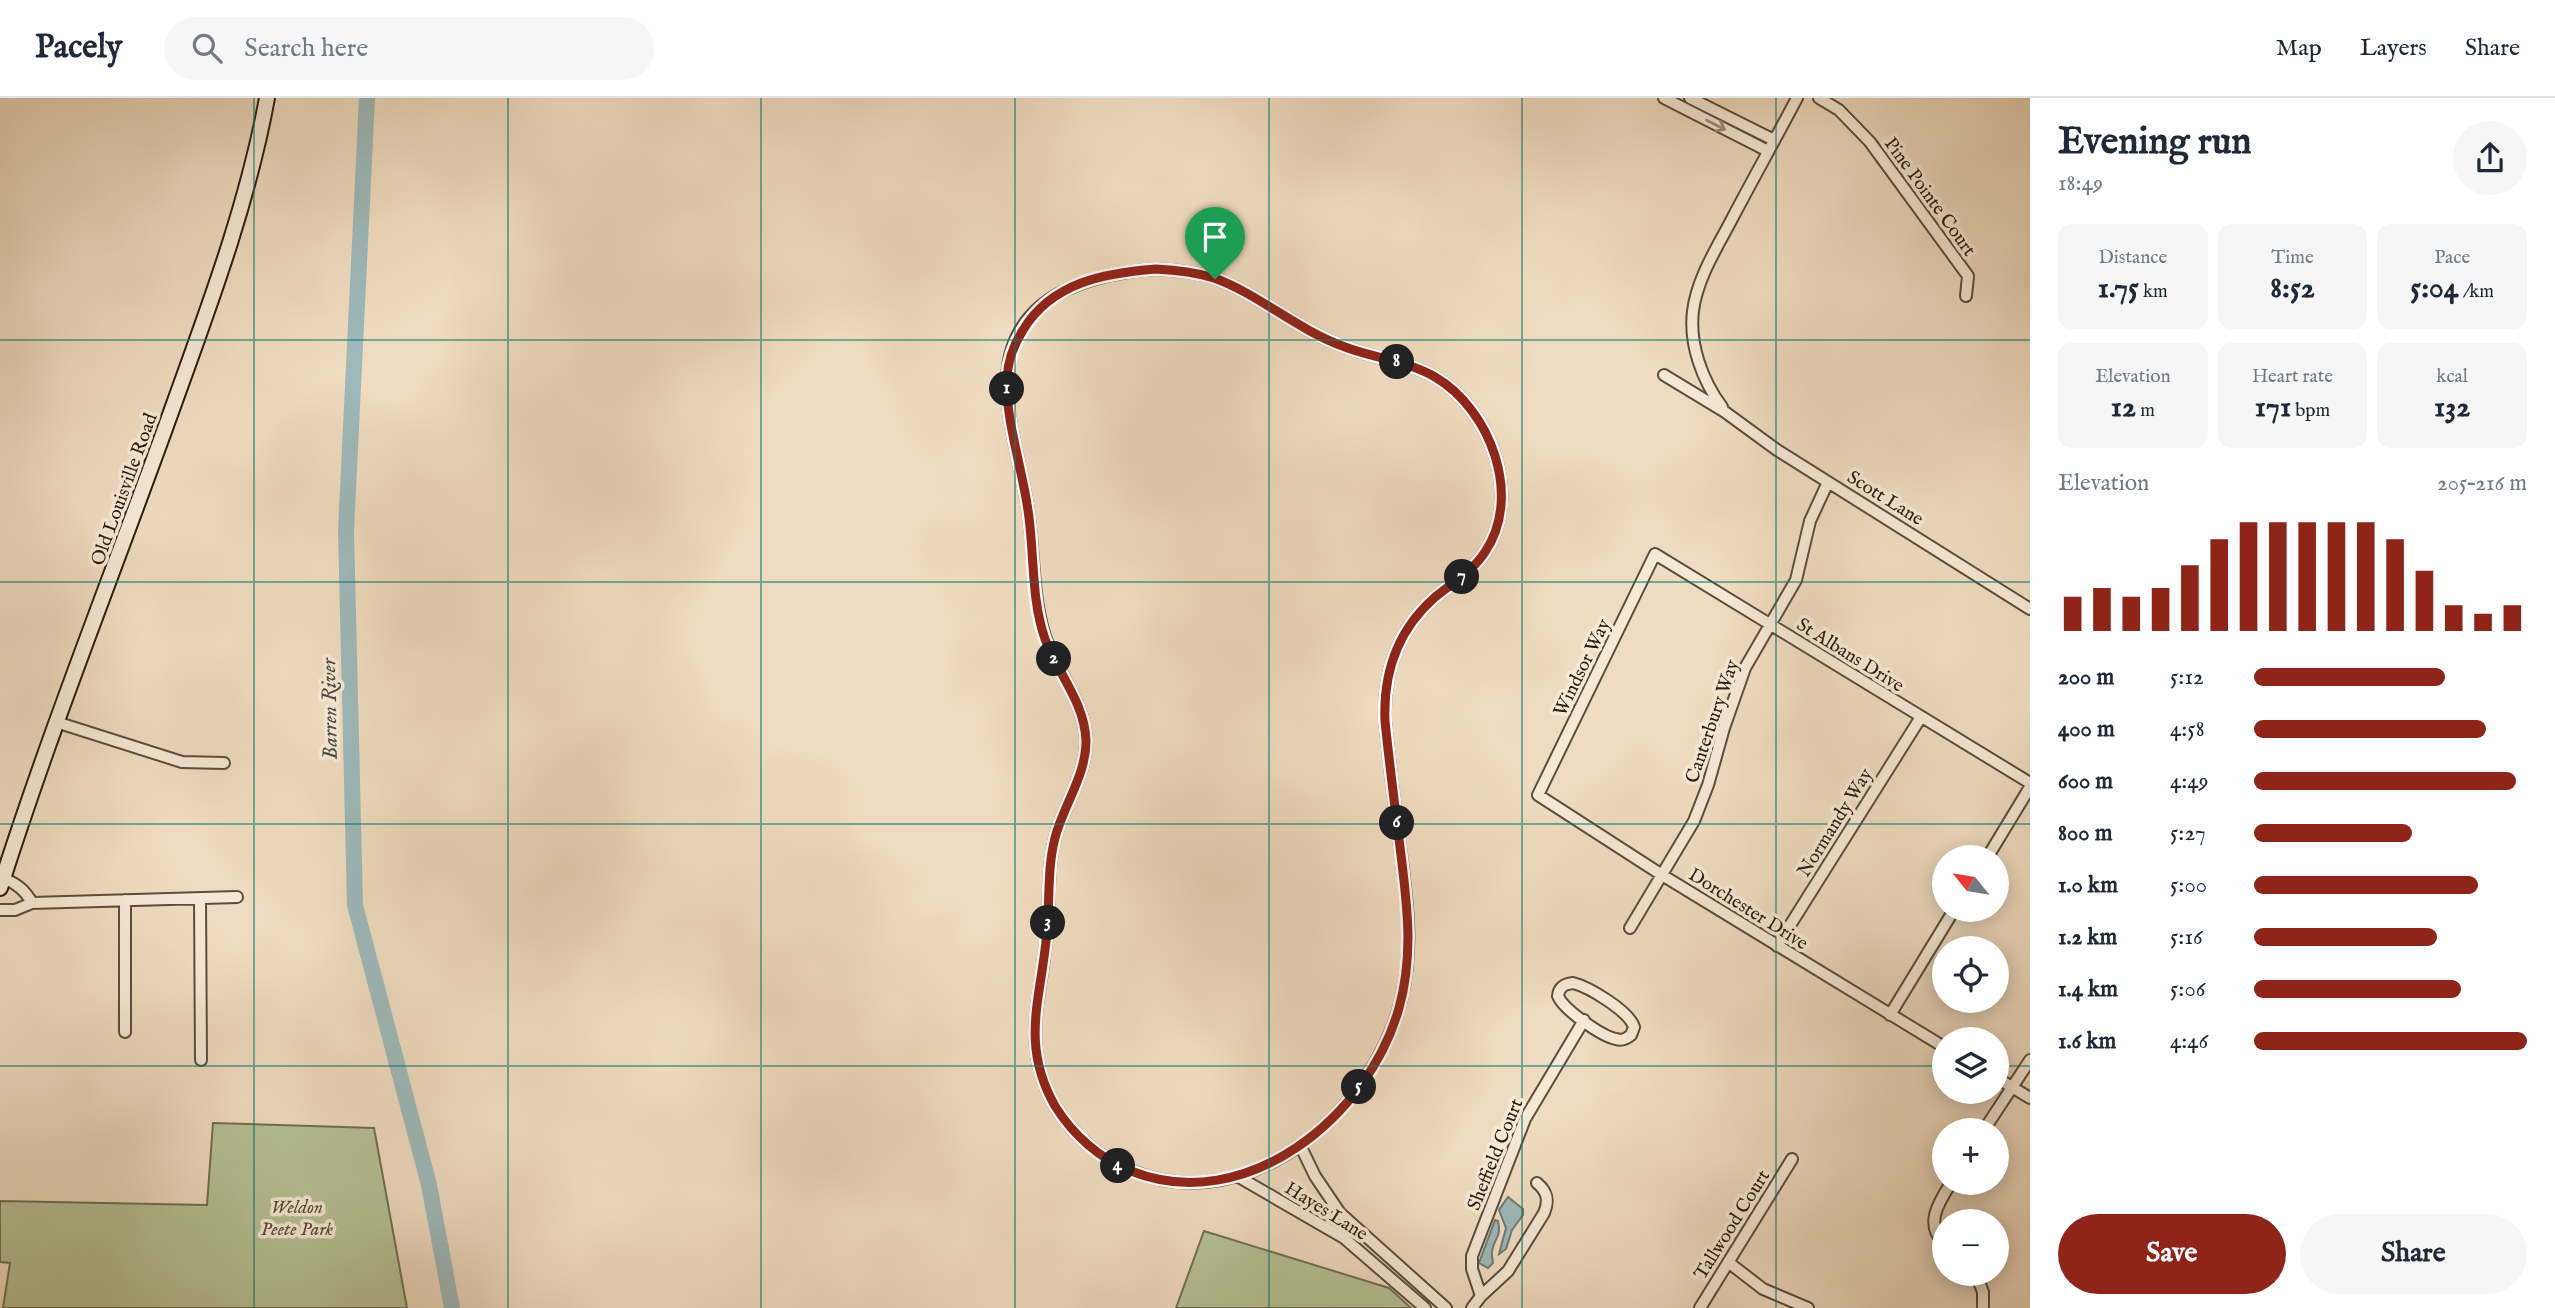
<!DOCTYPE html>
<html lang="en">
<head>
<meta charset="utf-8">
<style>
	body { margin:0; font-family:"IM FELL English",serif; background:#f6f6f7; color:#1f2937; height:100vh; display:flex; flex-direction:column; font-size:26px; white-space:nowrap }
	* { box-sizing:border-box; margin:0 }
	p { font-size:23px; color:#747a83 }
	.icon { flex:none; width:38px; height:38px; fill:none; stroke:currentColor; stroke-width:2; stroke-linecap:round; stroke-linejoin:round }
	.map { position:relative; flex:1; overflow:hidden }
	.details { display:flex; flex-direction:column; background:#fff; width:525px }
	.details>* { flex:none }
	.needle { width:46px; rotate:300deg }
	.controls { position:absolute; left:1932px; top:747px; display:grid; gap:14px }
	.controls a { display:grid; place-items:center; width:77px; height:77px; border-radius:50%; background:#fff; box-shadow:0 4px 18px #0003; font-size:35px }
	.pin { position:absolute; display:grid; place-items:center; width:60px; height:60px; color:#fff; margin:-72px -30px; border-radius:50% 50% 50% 0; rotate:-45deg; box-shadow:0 0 7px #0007 }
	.pin .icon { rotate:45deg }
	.km { position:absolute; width:35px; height:35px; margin:-18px; border-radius:50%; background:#222; color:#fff; font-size:19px; line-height:35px; text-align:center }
	.round { display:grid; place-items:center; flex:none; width:74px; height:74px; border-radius:37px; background:#f6f6f7 }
	.head { display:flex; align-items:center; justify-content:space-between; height:119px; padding:0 28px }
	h1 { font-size:38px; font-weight:700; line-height:52px }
	.figures { display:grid; grid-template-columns:repeat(3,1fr); gap:10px; height:119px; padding:7px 28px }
	.figures div { display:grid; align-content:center; border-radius:14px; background:#f6f6f7; text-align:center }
	.figures b { font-size:30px; font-weight:700 }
	.figures small { font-size:19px; font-weight:400 }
	.figures p { font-size:19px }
	.chart { height:196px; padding:14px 28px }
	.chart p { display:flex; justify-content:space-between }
	.chart svg { width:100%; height:126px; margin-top:7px; stroke:#8f2418; stroke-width:6 }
	.action { display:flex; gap:14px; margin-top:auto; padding:14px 28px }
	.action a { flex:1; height:80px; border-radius:42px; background:#8f2418; color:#fff; font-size:28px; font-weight:700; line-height:80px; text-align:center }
	.action a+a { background:#f6f6f7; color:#1f2937 }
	ul { padding:0 28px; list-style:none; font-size:23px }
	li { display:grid; grid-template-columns:112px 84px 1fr; align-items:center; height:52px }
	li i { height:18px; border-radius:9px; background:#8f2418 }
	header { display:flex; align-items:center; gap:42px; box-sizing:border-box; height:98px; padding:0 35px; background:#fff; border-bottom:2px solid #e0e1e3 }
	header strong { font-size:33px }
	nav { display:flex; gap:38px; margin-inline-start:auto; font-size:24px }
	.search { width:490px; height:63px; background:#f6f6f7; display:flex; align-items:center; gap:18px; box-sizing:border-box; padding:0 24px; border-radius:38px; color:#747a83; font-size:26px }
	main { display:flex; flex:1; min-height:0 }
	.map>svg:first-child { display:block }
	.green { fill:#b5c195; stroke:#707052; stroke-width:2 }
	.water { fill:#9db9ba; stroke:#6f7b76; stroke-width:2 }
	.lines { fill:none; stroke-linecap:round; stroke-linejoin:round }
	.river { stroke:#9db9ba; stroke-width:16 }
	.street-casing { stroke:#5c4e3c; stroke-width:14 }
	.secondary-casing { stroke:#2b1f10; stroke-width:18 }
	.street { stroke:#f5e8d5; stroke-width:10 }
	.secondary { stroke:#f5e8d5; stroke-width:14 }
	.oneway { stroke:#9a8e7c }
	.route-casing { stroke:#fff; stroke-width:14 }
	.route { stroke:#8f2418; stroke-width:9 }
	.grid { fill:none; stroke:#0f766e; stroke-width:2; stroke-opacity:0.55 }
	.labels { text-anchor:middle; stroke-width:7; stroke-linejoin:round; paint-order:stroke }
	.street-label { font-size:19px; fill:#2b1f10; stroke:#f5e8d5 }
	.park-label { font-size:19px; font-style:italic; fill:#545038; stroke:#f5e8d5 }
	.water-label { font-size:21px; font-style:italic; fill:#4d4d43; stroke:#f5e8d5 }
</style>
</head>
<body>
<header>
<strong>Pacely</strong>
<div class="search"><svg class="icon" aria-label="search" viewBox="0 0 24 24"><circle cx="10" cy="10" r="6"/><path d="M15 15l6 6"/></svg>Search here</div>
<nav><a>Map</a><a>Layers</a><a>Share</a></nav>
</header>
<main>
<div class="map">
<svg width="2030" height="1210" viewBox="0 0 2030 1210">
	<rect width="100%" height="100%" fill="#efdbbf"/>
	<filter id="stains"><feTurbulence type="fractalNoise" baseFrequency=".00286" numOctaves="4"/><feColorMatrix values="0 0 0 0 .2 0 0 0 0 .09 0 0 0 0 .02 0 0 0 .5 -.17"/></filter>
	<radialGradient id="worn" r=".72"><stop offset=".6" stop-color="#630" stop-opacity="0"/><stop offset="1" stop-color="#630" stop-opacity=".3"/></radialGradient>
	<path class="green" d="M213,1025l161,5 33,180h-404l7,-45 -10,-1v-61l207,4z
		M1204,1133l185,57 22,20h-235z"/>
	<path class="water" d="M1508,1099l15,12v6l-11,15 -6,19 -7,5 7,-26 -7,-18z
		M1495,1122l3,1c4,16 -4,17 -6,30 -1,4 1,8 1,12l-5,5 -9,-5z"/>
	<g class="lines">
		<path class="river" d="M367,0l-21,433 9,374 74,280 23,123"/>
		<defs>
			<path id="street" d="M1664,0l104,53
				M1690,0l84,42
				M1819,0l20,12 31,32 98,134 -2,20
				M1156,171c20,1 39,3 58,9 45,16 83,52 131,69 29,11 62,14 90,30 55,32 88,119 50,175 -13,20 -33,31 -51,46 -37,33 -51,74 -49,123 4,39 9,79 14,118 7,55 16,106 2,161 -27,110 -151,219 -269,171 -32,-12 -59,-36 -77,-65 -36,-63 -13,-109 -8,-174 3,-32 0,-63 8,-94 8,-32 31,-62 31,-97 -1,-38 -28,-67 -40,-102 -15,-43 -11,-91 -19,-135 -6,-39 -22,-88 -20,-126 4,-83 82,-104 149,-109z
				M1664,277l61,37 52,38 253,159
				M1722,309c-20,-27 -33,-63 -29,-96 4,-33 25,-65 40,-94 21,-40 43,-79 64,-119
				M56,624l126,40 42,1
				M1987,760l43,-71
				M3,780c14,6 22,12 29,25l205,-6
				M200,801l1,161
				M0,812h15l17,-7
				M1630,830l64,-107 14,-36 16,-57 21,-60 51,-88 14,-59 18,-39
				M1777,848l144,-229
				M1573,885c16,4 56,28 61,44l-3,8c-5,4 -9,6 -15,4 -15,-3 -53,-30 -58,-43 1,-9 6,-12 15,-13z
				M1890,917l64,-105
				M125,934v-132
				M1944,949l-282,-172 -124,-80 117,-241 375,229
				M1997,980l33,20
				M1984,1032l46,-70
				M1300,1047l15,31 25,37 106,95
				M1237,1078l107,62 81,70
				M1944,1145c-20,-19 -5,-41 7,-60
				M1728,1164l35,27 45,19
				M1976,1176l7,18v16
				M1481,1198l27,-25 36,-58c5,-12 4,-21 -7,-30
				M1472,1210l9,-12 -9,-27v-13l53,-137 59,-99
				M1700,1210l92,-149"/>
			<path id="secondary" d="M0,790c52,-164 117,-325 175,-487 36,-100 73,-199 92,-303"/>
		</defs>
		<use href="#street" class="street-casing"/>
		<use href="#secondary" class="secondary-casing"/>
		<use href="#street" class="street"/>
		<use href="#secondary" class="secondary"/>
	</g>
	<defs><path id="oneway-shaft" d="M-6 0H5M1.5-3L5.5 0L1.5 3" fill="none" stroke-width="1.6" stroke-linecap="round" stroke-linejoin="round" transform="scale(1.75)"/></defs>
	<use class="oneway" href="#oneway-shaft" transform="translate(1716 27) rotate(27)"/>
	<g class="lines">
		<defs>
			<path id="route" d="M1156,171c20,1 39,3 58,9 45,16 83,52 131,69 29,11 62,14 90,30 55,32 88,119 50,175 -13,20 -33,31 -51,46 -37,33 -51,74 -49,123 4,39 9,79 14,118 7,58 16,112 0,169 -30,108 -153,209 -268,163 -31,-12 -58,-36 -76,-65 -36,-63 -13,-110 -8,-175 3,-31 0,-62 8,-93 8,-32 31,-62 31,-97 -1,-38 -28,-67 -41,-102 -15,-43 -10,-91 -18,-135 -6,-39 -22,-88 -20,-126 1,-17 7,-34 16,-48 29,-48 82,-57 133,-61z"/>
		</defs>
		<use href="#route" class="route-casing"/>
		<use href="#route" class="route"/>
	</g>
	<path class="grid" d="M254,0v1210M508,0v1210M761,0v1210M1015,0v1210M1269,0v1210M1522,0v1210M1776,0v1210M0,242h2030M0,484h2030M0,726h2030M0,968h1944M1997,968h33"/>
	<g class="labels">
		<g class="street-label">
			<text transform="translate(1931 98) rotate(54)" y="7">Pine Pointe Court</text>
			<text transform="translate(123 391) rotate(-70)" y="7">Old Louisville Road</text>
			<text transform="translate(1886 399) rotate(32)" y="7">Scott Lane</text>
			<text transform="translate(1851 556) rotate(32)" y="7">St Albans Drive</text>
			<text transform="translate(1581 569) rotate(-64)" y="7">Windsor Way</text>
			<text transform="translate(1711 623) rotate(-71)" y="7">Canterbury Way</text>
			<text transform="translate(1834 724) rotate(-58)" y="7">Normandy Way</text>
			<text transform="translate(1749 810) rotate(32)" y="7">Dorchester Drive</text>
			<text transform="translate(1494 1056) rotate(-68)" y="7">Sheffield Court</text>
			<text transform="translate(1327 1112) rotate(32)" y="7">Hayes Lane</text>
			<text transform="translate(1731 1126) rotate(-58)" y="7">Tallwood Court</text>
		</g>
		<g class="park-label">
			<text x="297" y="1115">Weldon<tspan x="297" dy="22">Peete Park</tspan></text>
		</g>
		<g class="water-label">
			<text transform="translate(329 611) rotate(-91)" y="7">Barren River</text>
		</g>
	</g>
	<rect width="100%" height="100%" filter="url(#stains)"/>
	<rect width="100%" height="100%" fill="url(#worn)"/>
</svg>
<div class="controls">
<a><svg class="needle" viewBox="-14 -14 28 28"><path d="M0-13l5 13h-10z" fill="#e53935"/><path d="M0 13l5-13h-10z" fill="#747a83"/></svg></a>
<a><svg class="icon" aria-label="locate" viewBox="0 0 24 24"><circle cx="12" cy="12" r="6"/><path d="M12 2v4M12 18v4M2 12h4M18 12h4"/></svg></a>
<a><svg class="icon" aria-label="layers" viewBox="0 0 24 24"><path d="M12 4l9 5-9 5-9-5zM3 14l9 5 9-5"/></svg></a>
<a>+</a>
<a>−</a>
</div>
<div class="pin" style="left:1215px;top:181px;background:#1e9e55"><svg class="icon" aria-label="arrive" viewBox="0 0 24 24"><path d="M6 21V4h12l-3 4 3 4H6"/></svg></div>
<b class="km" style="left:1007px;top:291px">1</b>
<b class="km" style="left:1054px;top:561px">2</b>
<b class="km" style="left:1048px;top:825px">3</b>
<b class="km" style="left:1118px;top:1068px">4</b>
<b class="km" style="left:1359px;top:989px">5</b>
<b class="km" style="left:1397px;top:725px">6</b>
<b class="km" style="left:1462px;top:479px">7</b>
<b class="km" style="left:1397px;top:264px">8</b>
</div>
<section class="details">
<div class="head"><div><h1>Evening run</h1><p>18:49</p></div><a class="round"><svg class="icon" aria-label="share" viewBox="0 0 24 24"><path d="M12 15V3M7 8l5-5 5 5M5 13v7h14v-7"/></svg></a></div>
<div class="figures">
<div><p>Distance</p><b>1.75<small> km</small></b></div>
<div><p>Time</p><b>8:52</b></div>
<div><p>Pace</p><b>5:04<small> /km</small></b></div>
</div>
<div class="figures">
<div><p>Elevation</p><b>12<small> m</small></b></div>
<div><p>Heart rate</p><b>171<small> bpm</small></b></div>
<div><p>kcal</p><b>132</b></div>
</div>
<div class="chart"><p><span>Elevation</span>205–216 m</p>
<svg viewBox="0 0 160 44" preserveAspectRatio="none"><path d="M5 44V32M15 44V29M25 44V32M35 44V29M45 44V21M55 44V12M65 44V6M75 44V6M85 44V6M95 44V6M105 44V6M115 44V12M125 44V23M135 44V35M145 44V38M155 44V35"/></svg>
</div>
<ul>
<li><b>200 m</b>5:12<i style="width:70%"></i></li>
<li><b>400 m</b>4:58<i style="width:85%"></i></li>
<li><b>600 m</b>4:49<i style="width:96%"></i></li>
<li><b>800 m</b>5:27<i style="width:58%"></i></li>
<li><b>1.0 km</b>5:00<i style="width:82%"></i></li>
<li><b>1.2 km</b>5:16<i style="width:67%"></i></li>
<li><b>1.4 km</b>5:06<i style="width:76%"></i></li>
<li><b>1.6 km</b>4:46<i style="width:100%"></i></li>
</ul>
<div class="action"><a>Save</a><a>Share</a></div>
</section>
</main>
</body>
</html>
